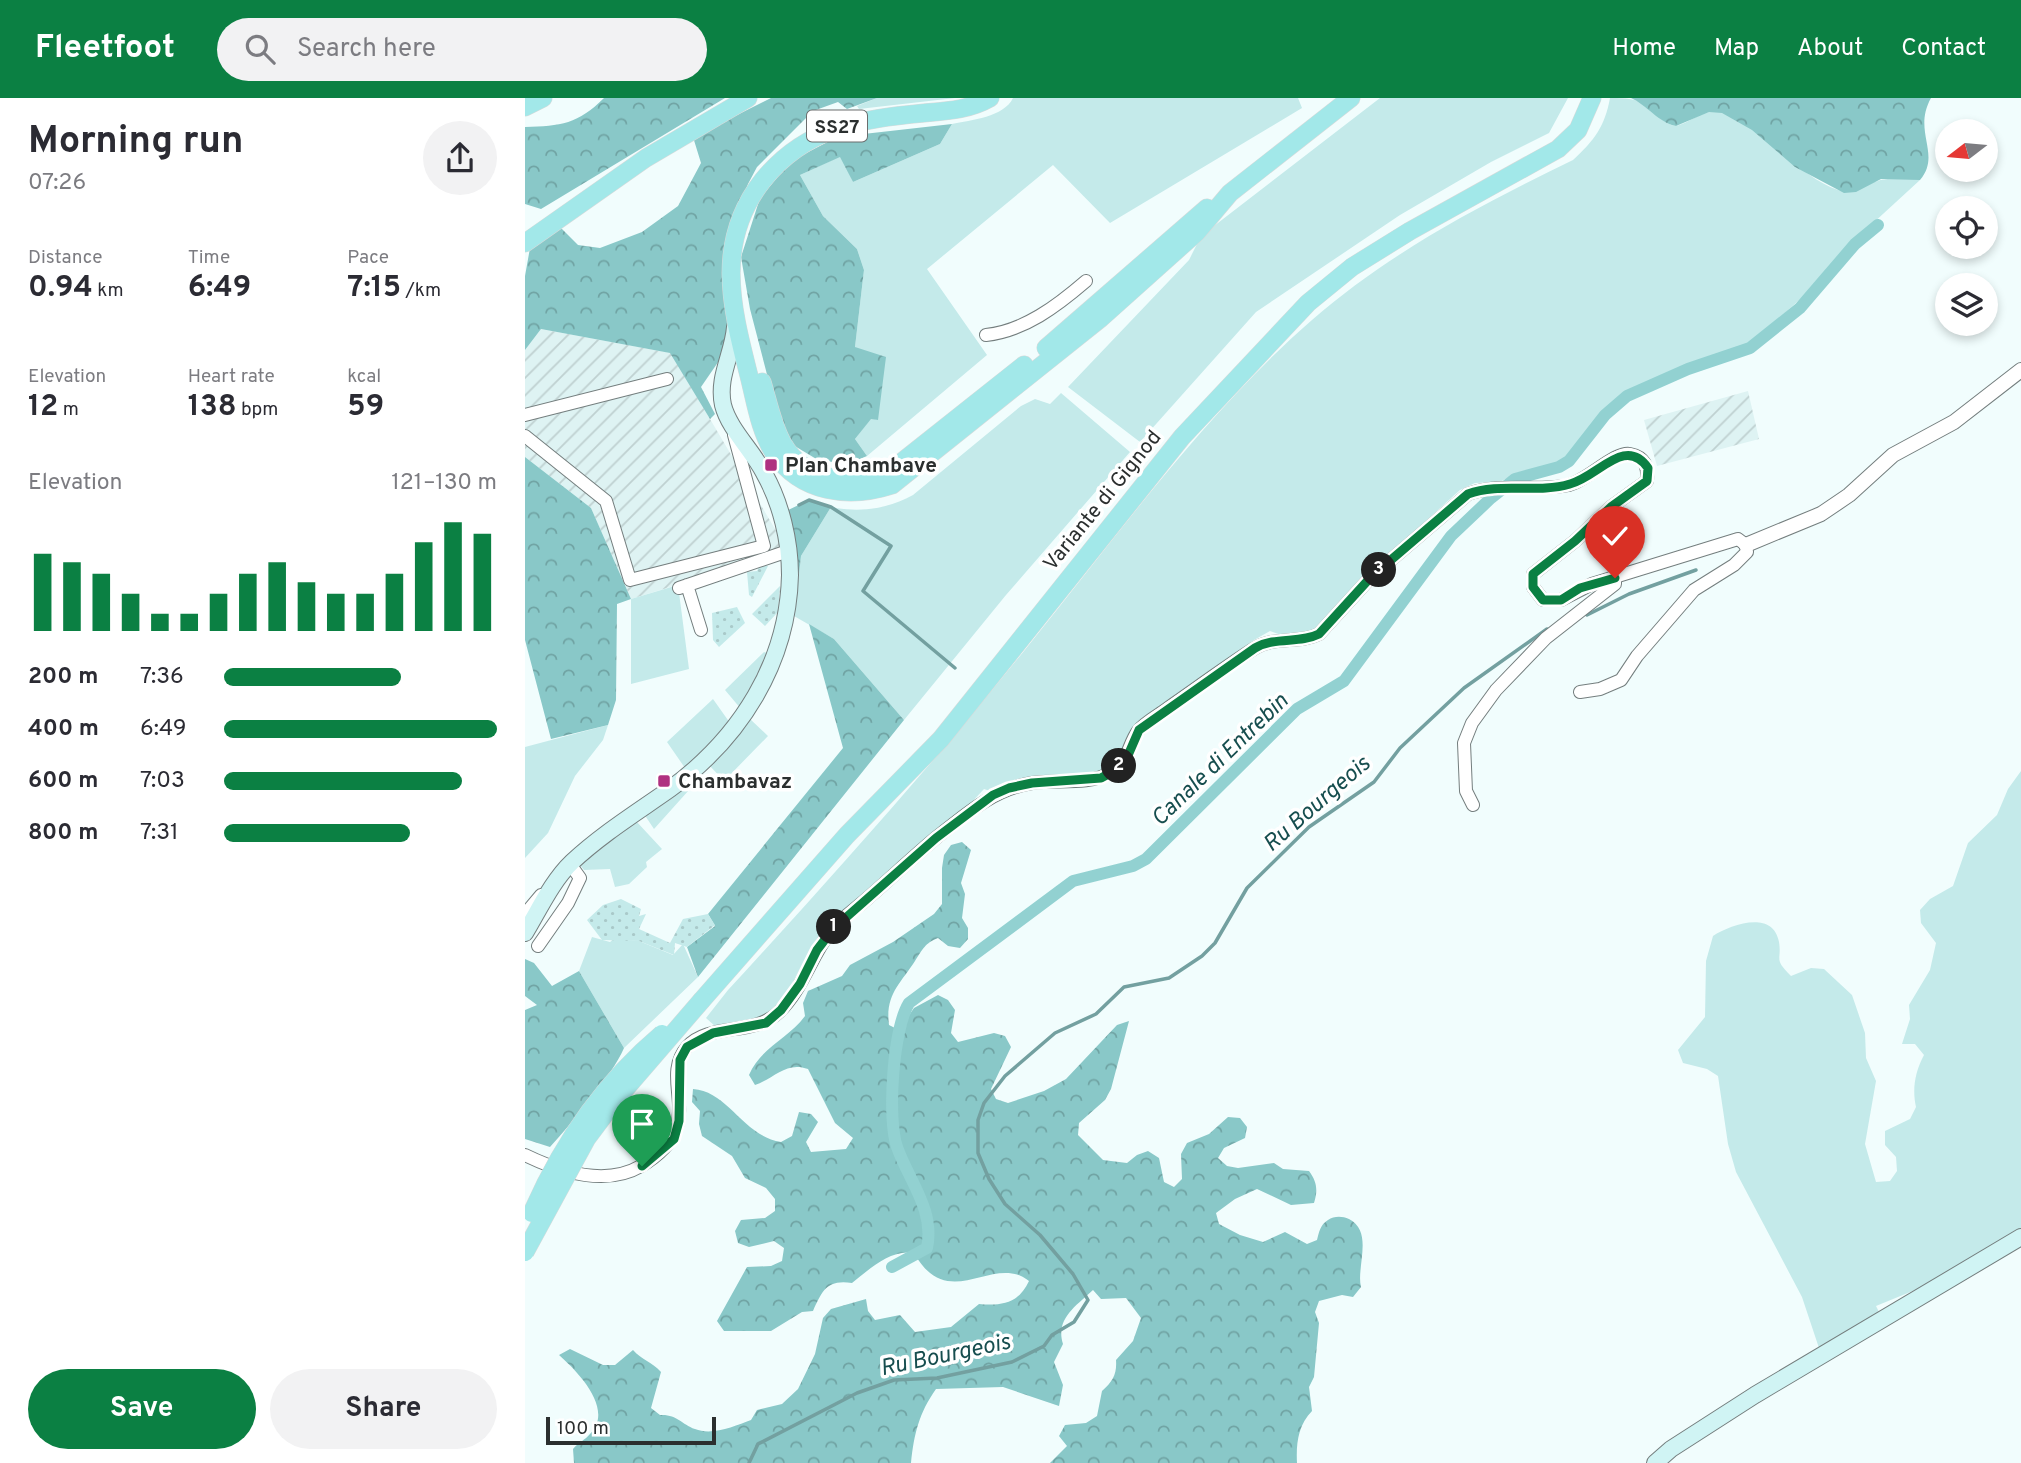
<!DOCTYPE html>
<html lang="en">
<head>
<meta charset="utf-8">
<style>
	body { margin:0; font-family:Overpass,sans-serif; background:#f2f2f3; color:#2b2b33; height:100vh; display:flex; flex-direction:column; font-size:26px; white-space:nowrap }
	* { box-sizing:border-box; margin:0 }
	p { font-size:23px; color:#7c7c81 }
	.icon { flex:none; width:38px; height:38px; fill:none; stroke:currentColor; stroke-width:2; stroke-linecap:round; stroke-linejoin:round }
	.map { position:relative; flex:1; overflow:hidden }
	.panel { display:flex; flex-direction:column; background:#fff; width:525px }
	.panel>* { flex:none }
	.needle { width:46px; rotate:254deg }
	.tools { position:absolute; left:1410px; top:21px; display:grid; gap:14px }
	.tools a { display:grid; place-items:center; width:63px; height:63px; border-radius:50%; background:#fff; box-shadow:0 4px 10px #0003; font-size:35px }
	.scale { position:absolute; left:21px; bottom:18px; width:170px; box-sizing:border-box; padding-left:7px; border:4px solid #2b2f2f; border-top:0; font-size:19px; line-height:24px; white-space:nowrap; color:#2b2f2f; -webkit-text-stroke:5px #fff; paint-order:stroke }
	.pin { position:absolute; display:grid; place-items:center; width:60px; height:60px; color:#fff; margin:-72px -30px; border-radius:50% 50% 50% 0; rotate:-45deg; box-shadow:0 0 7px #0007 }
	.pin .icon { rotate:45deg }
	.km { position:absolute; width:35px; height:35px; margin:-18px; border-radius:50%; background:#222; color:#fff; font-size:19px; line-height:35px; text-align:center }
	.round { display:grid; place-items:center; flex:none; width:74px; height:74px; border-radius:37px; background:#f2f2f3 }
	.head { display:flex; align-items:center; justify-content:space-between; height:119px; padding:0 28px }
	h1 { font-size:38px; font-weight:700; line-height:52px }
	.stats { display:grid; grid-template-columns:repeat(3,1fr); gap:10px; height:119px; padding:7px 28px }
	.stats div { display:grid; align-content:center }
	.stats b { font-size:30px; font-weight:700 }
	.stats small { font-size:19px; font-weight:400 }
	.stats p { font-size:19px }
	.chart { height:196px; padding:14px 28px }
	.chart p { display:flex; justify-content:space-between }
	.chart svg { width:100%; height:126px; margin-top:7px; stroke:#0b8043; stroke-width:6 }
	.primary-button { display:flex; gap:14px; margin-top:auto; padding:14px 28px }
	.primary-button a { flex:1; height:80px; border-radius:42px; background:#0b8043; color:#fff; font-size:28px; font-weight:700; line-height:80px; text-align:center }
	.primary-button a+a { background:#f2f2f3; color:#2b2b33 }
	ul { padding:0 28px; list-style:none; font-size:23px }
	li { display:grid; grid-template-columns:112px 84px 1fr; align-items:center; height:52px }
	li i { height:18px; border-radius:9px; background:#0b8043 }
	header { display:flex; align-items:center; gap:42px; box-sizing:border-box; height:98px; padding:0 35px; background:#0b8043; color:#fff }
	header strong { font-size:33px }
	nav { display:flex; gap:38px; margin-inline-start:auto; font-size:24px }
	.search { width:490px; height:63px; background:#f2f2f3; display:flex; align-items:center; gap:18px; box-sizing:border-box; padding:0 24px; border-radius:38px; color:#7c7c81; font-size:26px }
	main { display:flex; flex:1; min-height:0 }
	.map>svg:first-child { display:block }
	.industrial { fill:url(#industrial-furrows) }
	.grass { fill:#c4eaea }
	.forest { fill:url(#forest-crowns) }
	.garden { fill:url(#garden-dots) }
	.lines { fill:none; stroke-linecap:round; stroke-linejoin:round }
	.stream { stroke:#73a0a0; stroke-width:3.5 }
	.canal { stroke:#92d1d1; stroke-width:12 }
	.minor-casing { stroke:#747e7e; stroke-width:14 }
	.tertiary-casing { stroke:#747e7e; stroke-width:16 }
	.secondary-casing { stroke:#747e7e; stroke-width:18 }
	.primary-casing { stroke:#d9dada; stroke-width:19 }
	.minor { stroke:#fff; stroke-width:12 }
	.tertiary { stroke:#fff; stroke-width:14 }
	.secondary { stroke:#d0f4f4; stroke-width:16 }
	.primary { stroke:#a2e8e9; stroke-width:18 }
	.primary-bridge-casing { stroke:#d9dada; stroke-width:19; stroke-linecap:butt }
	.primary-bridge { stroke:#a2e8e9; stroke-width:18 }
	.route-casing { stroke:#fff; stroke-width:14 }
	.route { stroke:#0b8043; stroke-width:9 }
	.poi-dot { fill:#af3180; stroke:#fff; stroke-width:2.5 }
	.labels { text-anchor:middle; stroke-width:7; stroke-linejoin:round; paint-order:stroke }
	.shield { fill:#fff; stroke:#6b6d6d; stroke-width:2 }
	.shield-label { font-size:19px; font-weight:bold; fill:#2b2f2f }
	.poi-label { font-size:21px; font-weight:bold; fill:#2b2f2f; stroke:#fff; text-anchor:start }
	.street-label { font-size:21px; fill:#2b2f2f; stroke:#fff }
	.water-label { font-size:23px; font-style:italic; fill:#174e4f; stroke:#fff }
</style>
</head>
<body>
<header>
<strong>Fleetfoot</strong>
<div class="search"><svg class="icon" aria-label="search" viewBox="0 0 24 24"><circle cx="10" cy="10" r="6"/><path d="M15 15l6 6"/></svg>Search here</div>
<nav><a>Home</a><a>Map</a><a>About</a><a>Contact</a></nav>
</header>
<main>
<section class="panel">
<div class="head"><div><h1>Morning run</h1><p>07:26</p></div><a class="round"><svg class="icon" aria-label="share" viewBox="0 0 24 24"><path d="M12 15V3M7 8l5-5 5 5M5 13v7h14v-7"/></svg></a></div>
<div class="stats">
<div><p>Distance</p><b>0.94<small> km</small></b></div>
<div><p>Time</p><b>6:49</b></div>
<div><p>Pace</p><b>7:15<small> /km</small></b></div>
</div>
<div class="stats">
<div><p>Elevation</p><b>12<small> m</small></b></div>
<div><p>Heart rate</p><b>138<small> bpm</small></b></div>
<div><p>kcal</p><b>59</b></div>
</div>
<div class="chart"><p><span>Elevation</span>121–130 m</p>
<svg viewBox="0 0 160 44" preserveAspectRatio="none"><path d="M5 44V17M15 44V20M25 44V24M35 44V31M45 44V38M55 44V38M65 44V31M75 44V24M85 44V20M95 44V27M105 44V31M115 44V31M125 44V24M135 44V13M145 44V6M155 44V10"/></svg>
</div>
<ul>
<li><b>200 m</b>7:36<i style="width:65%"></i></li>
<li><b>400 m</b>6:49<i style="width:100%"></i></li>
<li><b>600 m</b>7:03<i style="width:87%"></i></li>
<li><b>800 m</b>7:31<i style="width:68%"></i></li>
</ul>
<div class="primary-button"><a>Save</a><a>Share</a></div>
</section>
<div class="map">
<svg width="1496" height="1365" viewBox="0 0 1496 1365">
	<defs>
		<pattern id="industrial-furrows" width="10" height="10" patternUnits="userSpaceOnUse" patternTransform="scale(1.75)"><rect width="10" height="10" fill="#def3f3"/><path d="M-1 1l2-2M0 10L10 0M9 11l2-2" fill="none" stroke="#bfd1d1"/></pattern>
		<pattern id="forest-crowns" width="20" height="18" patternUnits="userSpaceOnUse" patternTransform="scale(1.75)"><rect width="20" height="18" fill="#89c8c8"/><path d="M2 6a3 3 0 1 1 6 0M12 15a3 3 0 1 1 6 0" fill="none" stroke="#70a3a3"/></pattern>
		<pattern id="garden-dots" width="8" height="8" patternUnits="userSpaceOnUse" patternTransform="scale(1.75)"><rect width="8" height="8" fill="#c4eaea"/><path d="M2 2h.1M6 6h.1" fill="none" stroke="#a9c9c9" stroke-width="1.8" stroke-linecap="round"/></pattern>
	</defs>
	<rect width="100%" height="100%" fill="#f1fdfd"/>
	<path class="industrial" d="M16,231l130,24 117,198 -157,48 -40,-91 -66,-51v-107z
		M1223,293l11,48 -102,27 -13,-46z"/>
	<path class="grass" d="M352,0h78l-96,11 -2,-3z
		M488,0h285l4,10 -192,115 -57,-58 -126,104 60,86 -120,101 -12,-17 16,-21 7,2 -23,-73 9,-77 -7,-21 -34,-33 -23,-41 41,-19 12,26 87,-38 12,-20c19,-4 52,-7 61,-26z
		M855,0h188l-19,35 -58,29 -91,53 -144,97 -116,130 -72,-55 121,-127 12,-24z
		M1085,0c15,0 27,0 39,9 10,7 13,17 27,19 13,-3 27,-16 40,-15 34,3 82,67 122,79 17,5 25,-5 40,-9 7,-3 35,-3 42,-1l-61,56 -43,49 -66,59 -119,47 -32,27 -33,43 -50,12 -16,9 -25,1 -15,7 -106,96 -26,32 -18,14 -26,4 -14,-5 -16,9 -100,73 -31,41 -26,21 -79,7 -28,9 -6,-2 -13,14 -139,121 -17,20 -37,64 -13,9 -49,10 -10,-9 22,-28c103,-112 205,-226 300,-344 90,-111 176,-232 284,-326 78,-68 169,-115 261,-160 21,-19 32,-34 37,-62z
		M536,295l69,59 -124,143 -102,125 -70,-81 -40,-23 7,-60 30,-49c29,6 56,2 82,-12l108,-89 14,-7 15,5z
		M153,487l11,84 -58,15v-85z
		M239,554l3,1 -26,56 -16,-19z
		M188,601l17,24 -45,45 -18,-26z
		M224,620l19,18 -44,45 -15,-16z
		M83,627l-5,15 -28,36 -27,57 -23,25v-111z
		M1496,673v460l-84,50 -61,25 4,8 -53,33 -8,1 -17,-51 -66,-125 -8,-28 -10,-68 -11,-7 -24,-6 -5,-13 27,-33 1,-56 7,-25c17,-11 60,-27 66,6 3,19 -6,16 12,34l20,-8 13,1 28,26 13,38 1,25 10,23 -11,63 11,38 14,-1 7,-10 -1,-14 -11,-12v-14l25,-12 6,-12c-4,-18 -1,-35 8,-52l-9,-11h-13l8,-25 -1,-14 21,-35 6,-27 -15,-20 -1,-13 10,-11 23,-13 15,-43 29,-28 11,-26z
		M173,682l-44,49 -10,-15 46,-33z
		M111,723l26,28 -16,13 1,5 -18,17 -14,3 -5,-18 -26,1 -4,-5z
		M67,839l18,5 4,-3 25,2 34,14 10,-11 15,33 -74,71 -45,-77z"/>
	<path class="forest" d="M79,0h121l-184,111 -16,-5v-77c36,-1 53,-3 79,-29z
		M246,0h106l-30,11 -9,-7 -25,9 -56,56 -9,17 -11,31 -12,61 3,64 -5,15 -22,32 14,27 -5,5 -40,-66 -129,-24 -16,21v-74l5,-28 31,-20 17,17 22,3 42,-16 36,-26 23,-43 -8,-26z
		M1106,0h300c-19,34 11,56 -11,82l-39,-1 -25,13 -12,1 -49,-26 -43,-37 -30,-17 -13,-1 -33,14c-17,-3 -29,-21 -45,-28z
		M427,26l-12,20 -87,38 -13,-25 -40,18 23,41 34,33 7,21 -9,77 31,10 -8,63 -7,-1 -16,20 12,17 -19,8 -30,-4 -25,-15 -17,-36 -26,-100 -9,-52 19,-59 31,-37 46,-24z
		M0,359l66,51 40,91 -14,5 -1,96 -8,25 -57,14 -26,-99z
		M284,402l22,7 -30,49 -2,18 -17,-61z
		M284,526l25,15 70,81 -206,257 -11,-30 28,-21 -7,-12 135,-166z
		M437,744l9,8 -10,33 4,11 -3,24 6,10v11l-8,9 -12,-2 -10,-8c-13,5 -15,11 -23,23 -15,23 -30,34 -26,64l10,5 15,-22 24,-13 10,5 7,10 -4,23 7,9 36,-9 11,3 6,11 -20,42 5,10 12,4 36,-12 22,-12 51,-54 12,-4 -18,68 -6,11 -26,23 -1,12 25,25 24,3 10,-8 11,-4 11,7 5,24 10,5 8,-8 -1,-25 6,-11 22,-9 19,-17 12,1 7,9 -2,11 -21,10 -6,10 9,8 11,2 36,-5 9,6 26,2c8,11 9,19 5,32l-23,2 -34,-16 -22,10 -19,14 3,11 21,11 23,7 22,-10 22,12 10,-4c2,-8 3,-15 11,-20 6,-4 14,-4 21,-1 25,13 7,48 12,68l-8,10 -11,-2 -23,6 -4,11 4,11 -5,54 -5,10 3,24c-14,14 -16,33 -15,52h-247l17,-17 -8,-10 6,-11 21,-2 11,-7 5,-25c11,-10 15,-17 14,-31l17,-19 8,-23 -15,-20 -25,1 -8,-9c-17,16 -38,29 -30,54l-9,18 9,23 -4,21 -56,-19 -67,2c-17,24 -22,45 -25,74h-337l-1,-14c6,-7 12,-9 17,-15 25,-25 -13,-63 -31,-79l11,-6 33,16h12l18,-15c9,10 19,12 28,22l-10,36 9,7c17,-1 21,9 35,14 17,7 40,-3 56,-9l6,-10 25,-6 16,-15 17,-35 8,-36 8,-9 35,-10 2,12 7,9 25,-5 15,17 36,-5 28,-23c23,2 40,-1 50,-23 -36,-29 -80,34 -115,-28 -24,-4 -44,16 -62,30 -25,-4 -30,8 -39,28l-11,1 -31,19h-47l-7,-10 30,-54 24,-1 11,-5 2,-13 -10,-7 -25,6 -11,-4 -3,-12 6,-11 24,-2 10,-7v-12l-9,-11 -21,-10 -13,-22 -30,-20 -3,-12 1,-13 -8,-9 1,-13c35,2 50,47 88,53l11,-6 7,-24 12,2 7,8 -12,20 5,10 35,-3 7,-11 -18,-15 -27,-54c-22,-8 -33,9 -53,16l-6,-10c12,-28 39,-36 56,-59l-2,-13 5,-12 34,-15 8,-11 43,-23 41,-28 8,-10v-36l2,-13 7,-10z
		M0,861l9,4 18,23 27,-15 45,77c-12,28 -52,75 -74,99l-25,-8v-129l12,-5 -12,-9z"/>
	<path class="garden" d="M236,465l7,3 -16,31 -3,-2 -2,-23 10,-1z
		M255,488l-2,26 -13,14 -13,-12z
		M212,509l8,16 -26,24 -6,-7 -1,-27z
		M96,801l20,10 -2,7 7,-2 -7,15 31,14 13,-24 25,-5 7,11 -28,22 -12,-4 -1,12 -35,-14 -37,-1 -15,-20 16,-15z"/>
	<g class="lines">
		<path class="stream" d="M274,407l10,-5 22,7 60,39 -28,45 92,77
			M1062,517l42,-21 67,-24
			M224,1365l9,-19 99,-51 37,-13 43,-2 75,-16 32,-16 8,-11 22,-13 14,-22 -15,-26 -33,-39 -35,-31 -16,-25 -11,-26v-33l6,-17 21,-27 50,-43 41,-19 28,-27 45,-9 33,-22 13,-13 32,-55 62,-61 65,-45 26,-34 64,-60 83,-59"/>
		<path class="canal" d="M367,1169l35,-19c8,-38 -18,-67 -30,-101 -10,-29 -4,-118 12,-144l164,-122 60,-15 13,-7 151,-150 47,-28 107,-145 40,-38 24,-19 44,-12 10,-6 36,-46 22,-19 61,-27 62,-21 50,-40 55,-64 23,-19"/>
		<defs>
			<path id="minor" d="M461,237c38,-4 71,-29 100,-54
				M0,317l142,-36
				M0,338l81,65 24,79 134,-34 -30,-111
				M162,487l14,45
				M154,490l109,-37
				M948,707l-7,-14 -2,-48 8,-20 24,-33 50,-52 69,-54v-6
				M0,816l16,-19
				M13,848l30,-43 12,-25 -10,-14
				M0,1057c35,17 80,32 116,11 70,-41 16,-84 46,-119 22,-25 66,-10 92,-35 23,-22 32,-55 51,-80 10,-13 27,-24 39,-35 23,-20 45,-41 68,-60 29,-23 57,-48 95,-54 25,-4 55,3 78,-10 19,-10 17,-27 28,-42 7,-9 21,-16 30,-23 29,-20 57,-41 87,-60 21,-12 44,-4 64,-14l52,-57 97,-83c32,-12 67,-2 101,-9 19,-5 46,-34 61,-31 15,3 18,12 17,27l-36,26 -36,34 -42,33v13l10,13h18l31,-16 146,-45 8,6 1,7 -13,13 -40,25 -57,66 -16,24 -21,9 -20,3"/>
			<path id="tertiary" d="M1221,447l75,-31 28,-19 44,-40 61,-33 67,-52"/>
			<path id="secondary" d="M0,835c14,-23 27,-52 47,-71 30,-28 64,-49 98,-73 70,-51 118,-126 120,-214 0,-34 -9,-72 -26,-102 -11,-22 -35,-44 -41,-68 -6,-28 10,-51 12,-78
				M1130,1365l16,-14 84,-54 266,-158"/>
			<path id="primary" d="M465,0c-21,12 -43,13 -66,15 -64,6 -118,14 -161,67 -48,61 -32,125 -15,192 7,26 11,58 26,81 27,40 75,46 118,32l209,-167 96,-86 33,-39 121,-95
				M0,9l18,-9
				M0,145l121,-85 102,-60
				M521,250l161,-140
				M237,284c6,20 11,45 21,62 23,39 73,43 110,25l131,-104
				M177,902l145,-165 94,-96 241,-302 126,-134 44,-36 58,-36 148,-82 20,-19 14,-32"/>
		</defs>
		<use href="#minor" class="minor-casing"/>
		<use href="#tertiary" class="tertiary-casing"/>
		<use href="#secondary" class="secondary-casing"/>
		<use href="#primary" class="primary-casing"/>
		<use href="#minor" class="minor"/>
		<use href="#tertiary" class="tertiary"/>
		<use href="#secondary" class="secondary"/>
		<use href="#primary" class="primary"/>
		<defs>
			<path id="primary-bridge" d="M7,1115c30,-69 73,-131 130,-179
				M0,1154l62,-114 27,-36 88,-102"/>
		</defs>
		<use href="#primary-bridge" class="primary-bridge-casing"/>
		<use href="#primary-bridge" class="primary-bridge"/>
	</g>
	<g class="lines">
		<defs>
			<path id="route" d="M117,1068l32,-27 5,-18 1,-61 7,-13 26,-14 53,-10 15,-13 19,-26 17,-34 16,-21 103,-91 57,-43 16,-7 23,-5 69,-5 13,-7 12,-11 13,-30 116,-82c21,-12 44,-4 64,-14l52,-57 97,-83c32,-12 69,0 102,-10 28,-7 55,-49 78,-16l-1,13 -36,26 -36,34 -42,33v13l10,13h18l19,-12 35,-10"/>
		</defs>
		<use href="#route" class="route-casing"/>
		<use href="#route" class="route"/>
	</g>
	<g class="poi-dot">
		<rect x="239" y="360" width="14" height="14" rx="3.5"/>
		<rect x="132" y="676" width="14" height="14" rx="3.5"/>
	</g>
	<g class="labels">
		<rect class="shield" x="282" y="12.5" width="60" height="31" rx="5"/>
		<g class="shield-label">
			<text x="312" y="35">SS27</text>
		</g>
		<g class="poi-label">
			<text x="260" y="374">Plan Chambave</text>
			<text x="153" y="690">Chambavaz</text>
		</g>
		<g class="street-label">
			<text transform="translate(577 402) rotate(-51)" y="7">Variante di Gignod</text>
		</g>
		<g class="water-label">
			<text transform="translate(694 661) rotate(-44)" y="8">Canale di Entrebin</text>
			<text transform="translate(791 705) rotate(-41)" y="8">Ru Bourgeois</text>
			<text transform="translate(420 1256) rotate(-12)" y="8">Ru Bourgeois</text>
		</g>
	</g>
</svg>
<div class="tools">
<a><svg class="needle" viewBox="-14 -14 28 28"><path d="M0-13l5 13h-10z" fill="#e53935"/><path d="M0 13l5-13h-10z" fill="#7c7c81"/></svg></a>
<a><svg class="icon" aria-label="locate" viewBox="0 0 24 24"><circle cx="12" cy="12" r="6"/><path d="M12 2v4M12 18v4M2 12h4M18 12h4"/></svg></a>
<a><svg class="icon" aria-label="layers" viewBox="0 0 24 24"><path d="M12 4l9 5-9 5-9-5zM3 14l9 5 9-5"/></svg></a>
</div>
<div class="scale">100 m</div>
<div class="pin" style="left:117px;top:1068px;background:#1e9e55"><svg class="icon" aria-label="arrive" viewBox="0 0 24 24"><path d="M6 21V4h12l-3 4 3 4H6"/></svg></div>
<div class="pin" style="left:1090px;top:480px;background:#d93025"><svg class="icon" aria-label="check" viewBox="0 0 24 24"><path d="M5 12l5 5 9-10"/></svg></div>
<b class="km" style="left:309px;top:829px">1</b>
<b class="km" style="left:594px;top:668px">2</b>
<b class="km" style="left:854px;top:472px">3</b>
</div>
</main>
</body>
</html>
